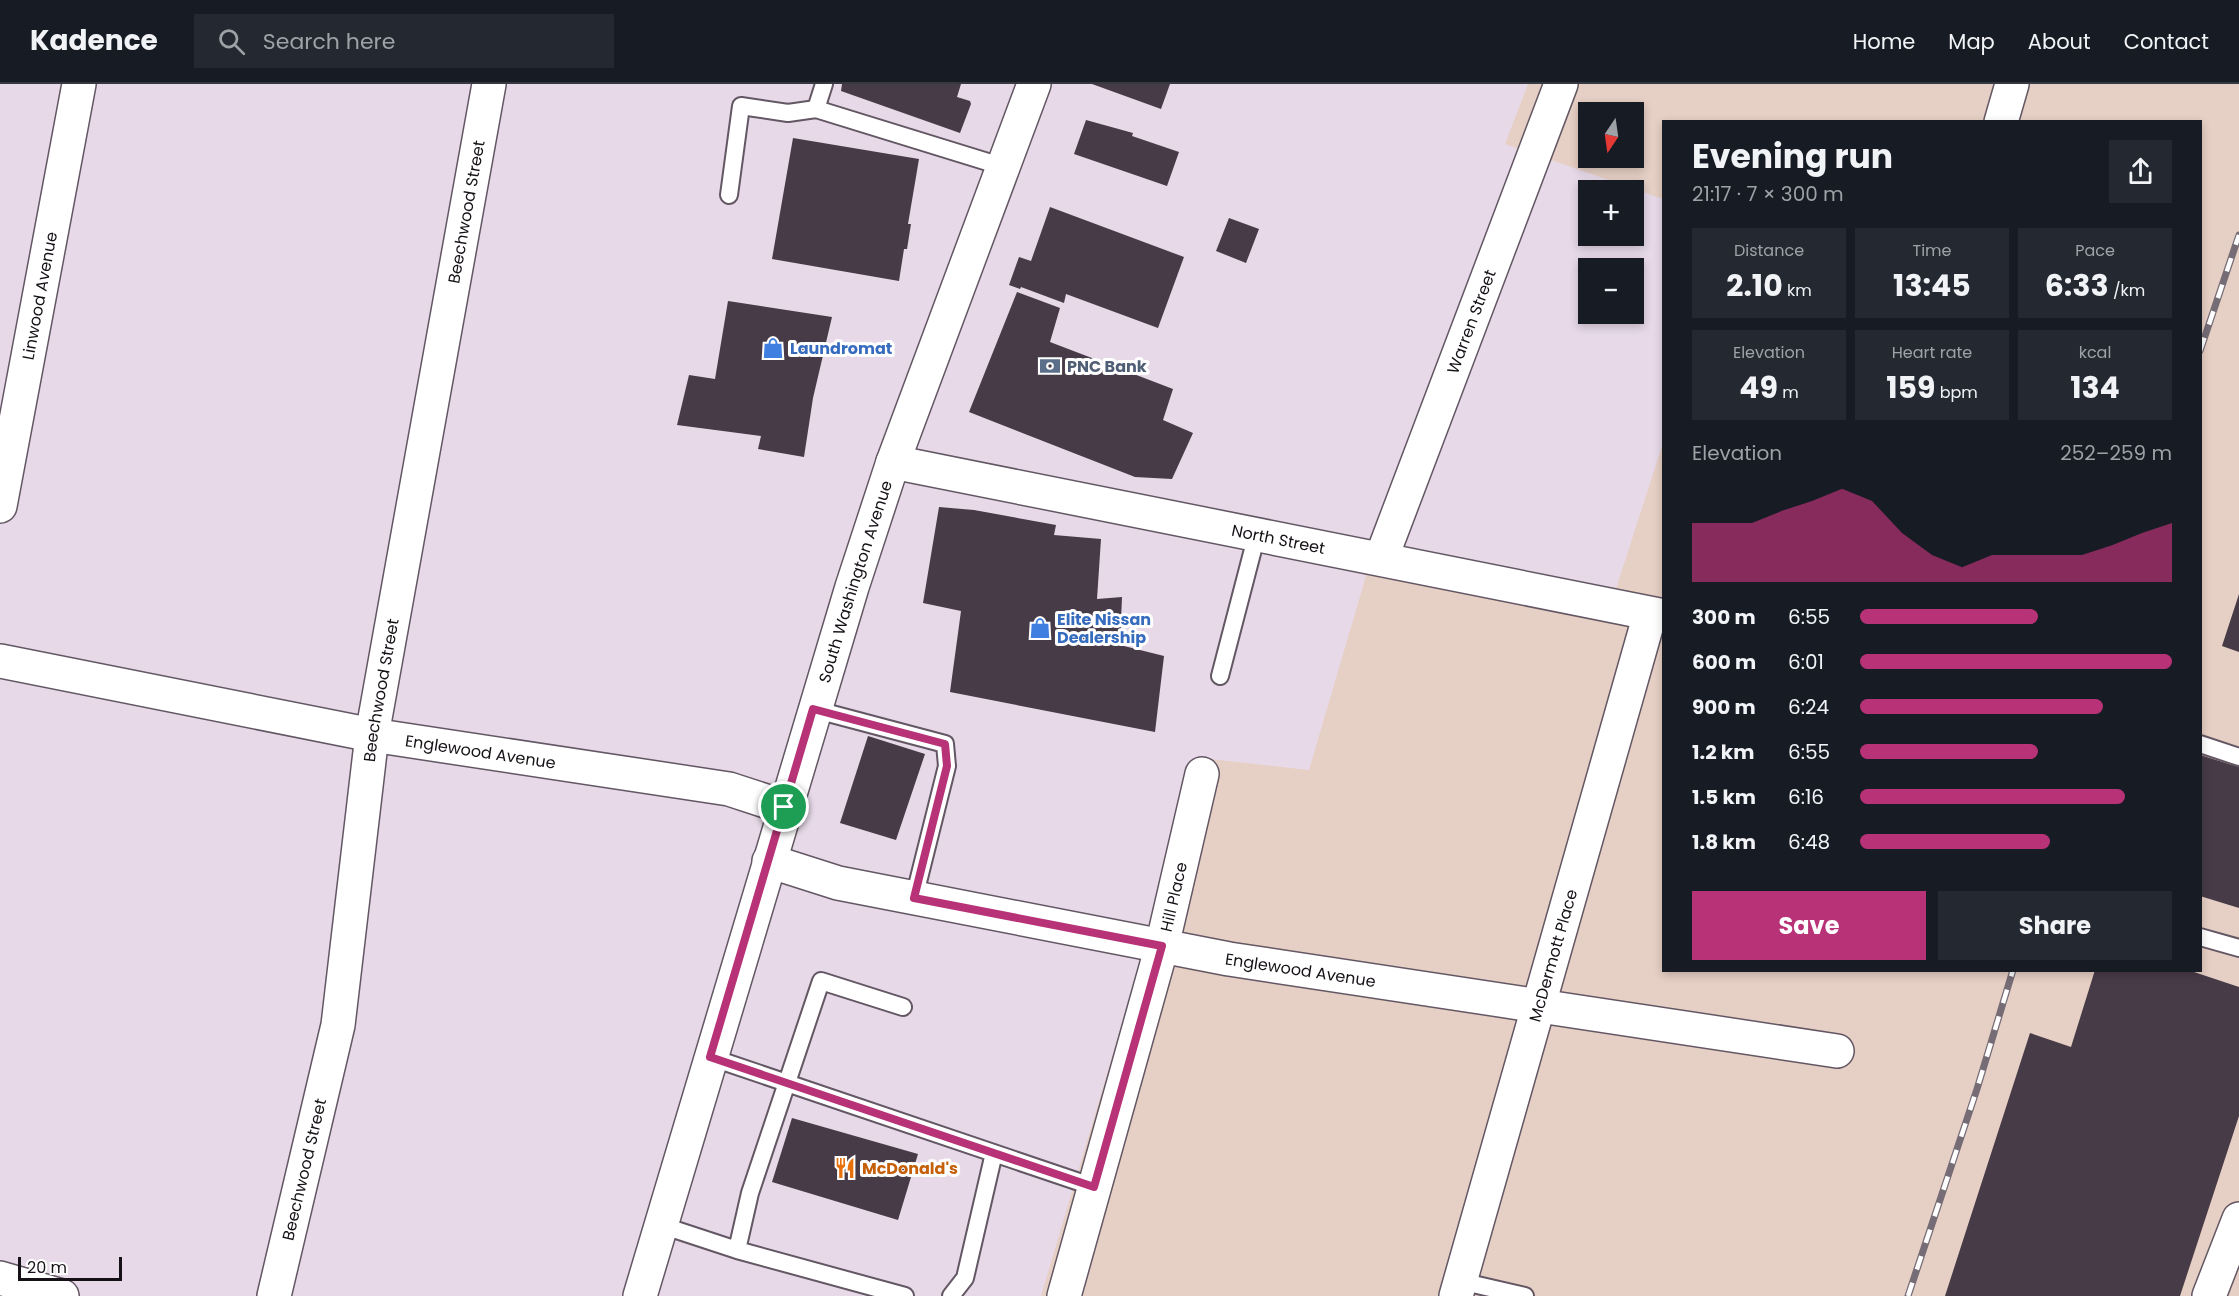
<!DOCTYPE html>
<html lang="en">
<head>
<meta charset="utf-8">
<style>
	body { margin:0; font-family:Poppins,sans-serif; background:#242831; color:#f1f3f6; height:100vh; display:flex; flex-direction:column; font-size:22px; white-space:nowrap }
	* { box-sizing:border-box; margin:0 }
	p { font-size:20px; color:#9ea1a6 }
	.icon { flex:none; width:33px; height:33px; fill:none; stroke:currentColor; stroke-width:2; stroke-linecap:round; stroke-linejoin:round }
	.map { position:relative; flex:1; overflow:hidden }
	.details { position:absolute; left:1662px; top:36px; width:540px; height:852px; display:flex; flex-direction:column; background:#171b24; border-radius:0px; box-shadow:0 3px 9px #0003 }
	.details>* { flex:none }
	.needle { width:39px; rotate:193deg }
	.fabs { position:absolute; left:1578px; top:18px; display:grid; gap:12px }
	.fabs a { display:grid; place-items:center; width:66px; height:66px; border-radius:0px; background:#171b24; box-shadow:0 3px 9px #0003; font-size:30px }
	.scale { position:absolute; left:18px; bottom:15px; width:104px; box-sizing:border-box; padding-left:6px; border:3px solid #151116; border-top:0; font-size:16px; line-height:21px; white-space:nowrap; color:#151116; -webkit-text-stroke:4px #fff; paint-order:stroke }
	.pin { position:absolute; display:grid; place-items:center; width:51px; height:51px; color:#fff; margin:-26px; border:3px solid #fff; border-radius:50%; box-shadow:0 2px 6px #0007 }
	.round { display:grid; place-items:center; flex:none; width:63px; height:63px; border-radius:0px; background:#242831 }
	.overview { display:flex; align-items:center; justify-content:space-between; height:102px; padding:0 30px }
	h1 { font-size:33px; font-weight:700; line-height:45px }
	.metrics { display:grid; grid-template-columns:repeat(3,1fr); gap:9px; height:102px; padding:6px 30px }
	.metrics div { display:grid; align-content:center; border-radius:0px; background:#242831; text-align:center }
	.metrics b { font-size:30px; font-weight:700 }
	.metrics small { font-size:16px; font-weight:400 }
	.metrics p { font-size:16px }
	.chart { height:168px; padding:12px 30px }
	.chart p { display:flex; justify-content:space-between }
	.chart svg { width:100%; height:108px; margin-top:6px; fill:#b73276; opacity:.7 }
	.primary-button { display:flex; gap:12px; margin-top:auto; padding:12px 30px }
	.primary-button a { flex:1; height:69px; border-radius:0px; background:#b73276; color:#fff; font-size:24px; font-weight:700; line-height:69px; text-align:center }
	.primary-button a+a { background:#242831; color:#f1f3f6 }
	ul { padding:0 30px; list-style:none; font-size:20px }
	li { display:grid; grid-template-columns:96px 72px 1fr; align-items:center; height:45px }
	li i { height:15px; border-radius:8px; background:#b73276 }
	header { display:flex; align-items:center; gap:36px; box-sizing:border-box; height:84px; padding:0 30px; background:#171b24; border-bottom:2px solid #363941 }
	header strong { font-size:28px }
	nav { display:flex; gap:33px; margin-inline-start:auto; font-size:21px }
	.search { width:420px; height:54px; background:#242831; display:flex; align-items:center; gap:15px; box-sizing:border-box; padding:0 21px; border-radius:0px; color:#9ea1a6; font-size:22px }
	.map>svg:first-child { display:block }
	.industrial { fill:#e6cfc4; fill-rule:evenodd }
	.building { fill:#473b47 }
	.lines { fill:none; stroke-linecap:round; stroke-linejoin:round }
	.lane-casing { stroke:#635764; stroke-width:20 }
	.street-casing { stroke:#635764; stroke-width:36 }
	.primary-casing { stroke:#635764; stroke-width:36 }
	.lane { stroke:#fff; stroke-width:16 }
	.street { stroke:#fff; stroke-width:33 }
	.primary { stroke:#fff; stroke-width:33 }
	.rail-casing { stroke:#756c76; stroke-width:7 }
	.rail { stroke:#fff; stroke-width:4.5; stroke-dasharray:14; stroke-linecap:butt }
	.route-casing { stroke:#fff; stroke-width:12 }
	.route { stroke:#b73276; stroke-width:8 }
	.labels { text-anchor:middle; stroke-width:6; stroke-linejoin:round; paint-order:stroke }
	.street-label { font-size:16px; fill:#151116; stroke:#fff }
	.shop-label { font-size:16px; font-weight:bold; fill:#366cbe; stroke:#fff; text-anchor:start }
	.service-label { font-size:16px; font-weight:bold; fill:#4e5e75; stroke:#fff; text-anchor:start }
	.food-label { font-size:16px; font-weight:bold; fill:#c56008; stroke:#fff; text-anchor:start }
</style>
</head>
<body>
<header>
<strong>Kadence</strong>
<div class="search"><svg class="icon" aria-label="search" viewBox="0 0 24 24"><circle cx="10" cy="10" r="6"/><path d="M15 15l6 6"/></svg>Search here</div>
<nav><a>Home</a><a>Map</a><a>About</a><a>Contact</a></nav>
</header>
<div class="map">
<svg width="2239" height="1212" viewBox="0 0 2239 1212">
	<rect width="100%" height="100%" fill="#e7d9e8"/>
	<path class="industrial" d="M1528,0h711v1212h-1198l160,-538 108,12 65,-221 239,49 50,-155 1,527h536v-848h-536l-1,77 -158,-55zM1588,28h46v46h-46z"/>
	<path class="building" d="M842,0h119l-4,13 13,4 1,3 -11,29 -119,-42z
		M1092,0h78l-9,25z
		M1086,36l47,13 -1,3 47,16 -12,34 -93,-32z
		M793,54l126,21 -11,65h3l-4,25h-3l-5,32 -127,-22z
		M1050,123l134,50 -26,71 -92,-34 -2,9 -43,-16 -1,2 -11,-4 10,-28 12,4z
		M1229,134l30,11 -13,34 -30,-12z
		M1017,208l43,16 -10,34 123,47 -10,31 30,13 -21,46 -37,-2 -166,-65z
		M728,217l104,16 -19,81 -9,59 -46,-8 3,-13 -84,-11 12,-50 26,4z
		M939,423l35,3 82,15 -2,10 47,4 -4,60 25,-2 -2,48 44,11 -9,76 -205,-40 11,-81 -38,-8z
		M2239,510v58l-17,-6z
		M868,652l57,18 -29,86 -56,-17z
		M2200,671l39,12v141l-39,-12z
		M2095,886h93l51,17v129l-59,180h-235l85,-263 41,14z
		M792,1034l126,36 -20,66 -126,-38z"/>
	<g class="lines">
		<defs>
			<path id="lane" d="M824,0l-8,25 188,58
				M729,111l12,-89 47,7 28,-4
				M1220,592l37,-142
				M813,625l132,35 2,22 -33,132
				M2200,660l39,13
				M2200,853l39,11
				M710,973l384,130
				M661,1141l76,25 168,46
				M737,1166l13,-57 71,-212 82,26
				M1460,1197l65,15
				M951,1212l14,-18 29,-125"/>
			<g id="street">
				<path d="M2001,38l11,-38"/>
				<path id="s1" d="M893,378l771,154"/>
				<path id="s2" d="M0,422l79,-422"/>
				<path id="s3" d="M1381,475l180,-475"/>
				<path id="s4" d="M0,577l372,74 357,54 55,18"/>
				<path id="s5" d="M769,777l69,22 391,76 608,92"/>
				<path d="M0,1194l62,18"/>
				<path id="s6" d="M274,1212l64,-271 34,-290 117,-651"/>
				<path id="s7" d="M1064,1212l98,-350 40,-172"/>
				<path id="s8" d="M1456,1212l194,-682"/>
				<path d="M2209,1212l30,-77"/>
			</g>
			<g id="primary">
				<path id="s9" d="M640,1212l212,-709 41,-125 141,-378"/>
			</g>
		</defs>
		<use href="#lane" class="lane-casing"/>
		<use href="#street" class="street-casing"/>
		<use href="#primary" class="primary-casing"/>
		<use href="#lane" class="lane"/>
		<use href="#street" class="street"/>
		<use href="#primary" class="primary"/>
		<defs>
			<path id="rail" d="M2200,267l39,-116
				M1908,1212l69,-207 36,-119"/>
		</defs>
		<use href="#rail" class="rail-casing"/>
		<use href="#rail" class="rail"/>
	</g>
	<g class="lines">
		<defs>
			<path id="route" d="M813,625l132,35 2,22 -33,132 248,48 -68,241 -384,-130z"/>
		</defs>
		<use href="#route" class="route-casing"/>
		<use href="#route" class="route"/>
	</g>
	<defs>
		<symbol id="shop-bare" viewBox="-9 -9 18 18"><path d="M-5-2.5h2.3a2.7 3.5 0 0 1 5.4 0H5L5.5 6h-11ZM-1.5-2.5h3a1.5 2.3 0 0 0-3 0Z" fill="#3f7fe0" stroke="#fff" stroke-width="2.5" paint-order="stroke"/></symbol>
		<symbol id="bank-bare" viewBox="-9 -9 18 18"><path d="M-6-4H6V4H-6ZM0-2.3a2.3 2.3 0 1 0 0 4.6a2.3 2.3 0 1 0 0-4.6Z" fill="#5c6f8a" stroke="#fff" stroke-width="2.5" paint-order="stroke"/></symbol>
		<symbol id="restaurant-bare" viewBox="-9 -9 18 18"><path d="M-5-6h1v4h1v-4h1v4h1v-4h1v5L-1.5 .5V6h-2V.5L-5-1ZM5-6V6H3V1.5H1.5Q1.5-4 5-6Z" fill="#e8710a" stroke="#fff" stroke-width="2.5" paint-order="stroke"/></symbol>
	</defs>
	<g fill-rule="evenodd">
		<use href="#shop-bare" x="758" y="249" width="30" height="30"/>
		<use href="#bank-bare" x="1035" y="267" width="30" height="30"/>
		<use href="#shop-bare" x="1025" y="529" width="30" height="30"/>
		<use href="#restaurant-bare" x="830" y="1069" width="30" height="30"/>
	</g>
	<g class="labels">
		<g class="street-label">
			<text dy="6" stroke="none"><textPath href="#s6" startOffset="1102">Beechwood Street</textPath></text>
			<text dy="6" stroke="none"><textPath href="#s2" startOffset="214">Linwood Avenue</textPath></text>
			<text dy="6" stroke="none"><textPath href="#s3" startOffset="254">Warren Street</textPath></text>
			<text dy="6" stroke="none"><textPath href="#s1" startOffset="393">North Street</textPath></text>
			<text dy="6" stroke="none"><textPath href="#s9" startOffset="746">South Washington Avenue</textPath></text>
			<text dy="6" stroke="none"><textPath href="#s6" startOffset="616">Beechwood Street</textPath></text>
			<text dy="6" stroke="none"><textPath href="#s4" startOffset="489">Englewood Avenue</textPath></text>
			<text dy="6" stroke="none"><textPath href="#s7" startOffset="414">Hill Place</textPath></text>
			<text dy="6" stroke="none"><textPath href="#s8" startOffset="354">McDermott Place</textPath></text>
			<text dy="6" stroke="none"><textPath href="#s5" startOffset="543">Englewood Avenue</textPath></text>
			<text dy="6" stroke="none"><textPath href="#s6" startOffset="130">Beechwood Street</textPath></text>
		</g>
		<g class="shop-label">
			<text x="790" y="270">Laundromat</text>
			<text x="1057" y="541">Elite Nissan<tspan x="1057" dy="18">Dealership</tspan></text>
		</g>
		<g class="service-label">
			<text x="1067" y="288">PNC Bank</text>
		</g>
		<g class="food-label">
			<text x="862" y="1090">McDonald's</text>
		</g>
	</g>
</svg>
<div class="fabs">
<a><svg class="needle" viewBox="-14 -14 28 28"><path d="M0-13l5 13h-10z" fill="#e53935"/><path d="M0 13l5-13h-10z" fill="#9ea1a6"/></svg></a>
<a>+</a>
<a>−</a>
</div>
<div class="scale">20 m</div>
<div class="pin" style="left:784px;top:723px;background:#1e9e55"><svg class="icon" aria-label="arrive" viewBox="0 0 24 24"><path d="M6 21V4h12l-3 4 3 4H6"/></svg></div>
<section class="details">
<div class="overview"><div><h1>Evening run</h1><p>21:17 · 7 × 300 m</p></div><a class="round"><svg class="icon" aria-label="share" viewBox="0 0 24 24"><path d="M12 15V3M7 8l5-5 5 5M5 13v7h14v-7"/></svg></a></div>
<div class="metrics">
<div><p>Distance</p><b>2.10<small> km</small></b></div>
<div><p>Time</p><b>13:45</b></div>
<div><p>Pace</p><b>6:33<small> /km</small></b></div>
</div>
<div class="metrics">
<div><p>Elevation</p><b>49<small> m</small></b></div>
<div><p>Heart rate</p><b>159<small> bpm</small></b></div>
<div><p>kcal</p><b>134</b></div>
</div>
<div class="chart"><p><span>Elevation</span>252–259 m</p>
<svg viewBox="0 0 160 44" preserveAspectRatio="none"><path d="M0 44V20L10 20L20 20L30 15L40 11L50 6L60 11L70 24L80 33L90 38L100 33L110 33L120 33L130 33L140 29L150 24L160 20V44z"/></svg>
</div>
<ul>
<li><b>300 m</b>6:55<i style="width:57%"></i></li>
<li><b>600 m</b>6:01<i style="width:100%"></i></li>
<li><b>900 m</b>6:24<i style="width:78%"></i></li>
<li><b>1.2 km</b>6:55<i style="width:57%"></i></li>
<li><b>1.5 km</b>6:16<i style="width:85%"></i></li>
<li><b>1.8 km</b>6:48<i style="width:61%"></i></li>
</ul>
<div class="primary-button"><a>Save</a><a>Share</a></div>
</section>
</div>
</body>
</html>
